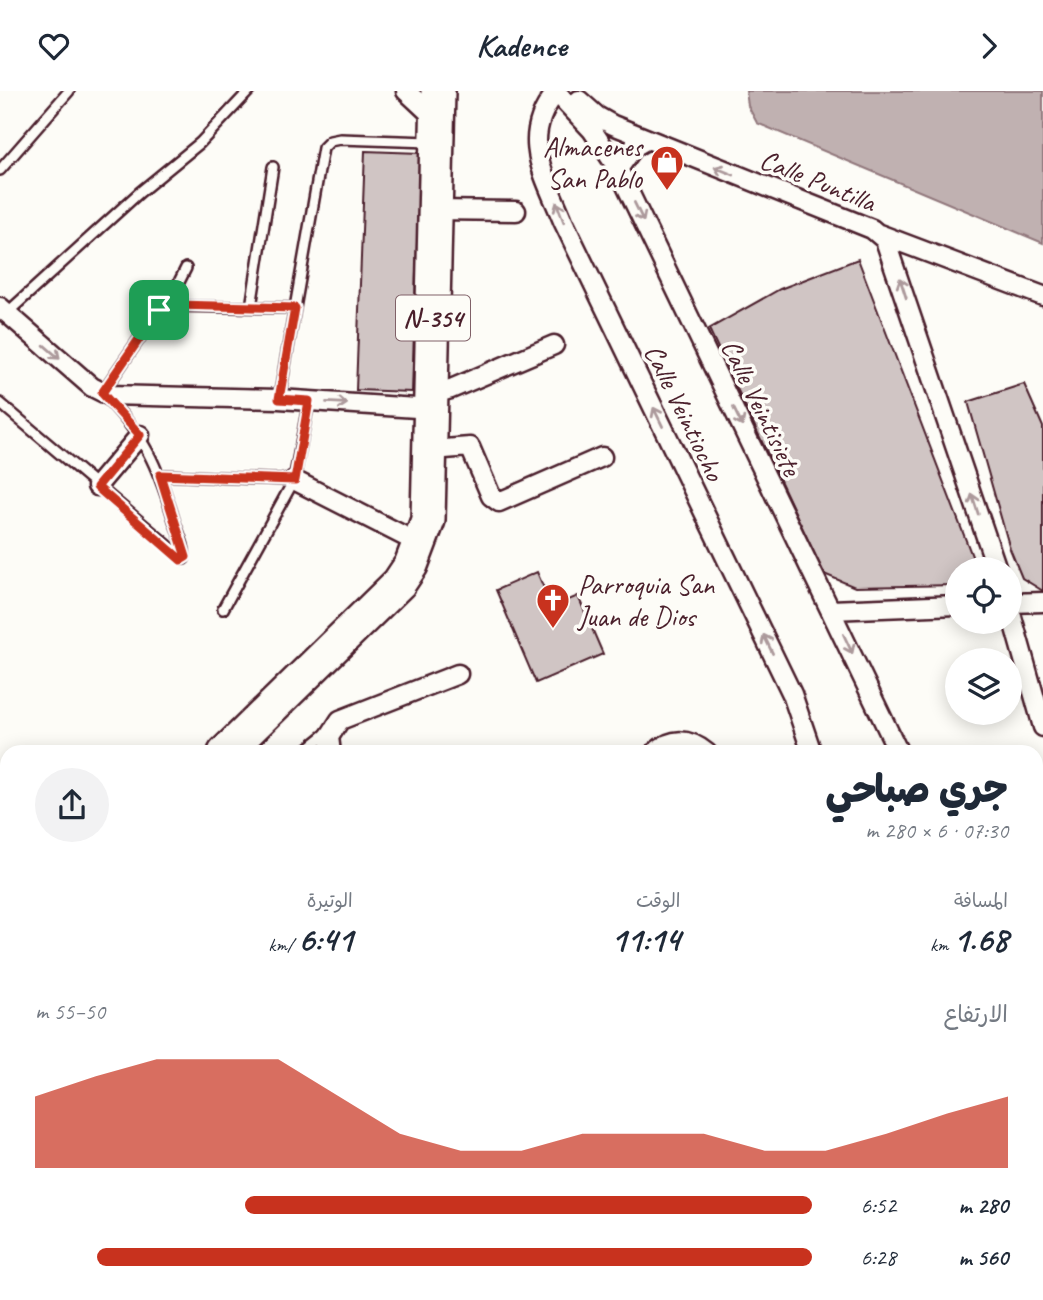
<!DOCTYPE html>
<html lang="ar">
<head>
<meta charset="utf-8">
<style>
	body { margin:0; font-family:Caveat,"Playpen Sans Arabic",sans-serif; background:#f2f2f3; color:#1f2937; direction:rtl; height:100vh; display:flex; flex-direction:column; font-size:26px; white-space:nowrap }
	* { box-sizing:border-box; margin:0 }
	p { font-size:23px; color:#747a83 }
	.icon { flex:none; width:38px; height:38px; fill:none; stroke:currentColor; stroke-width:2; stroke-linecap:round; stroke-linejoin:round }
	.map { position:relative; flex:1; overflow:hidden; direction:ltr }
	.details { position:absolute; left:0px; top:654px; width:1043px; height:555px; display:flex; flex-direction:column; background:#fff; border-radius:21px 21px 0 0; box-shadow:0 4px 18px #0003; direction:rtl }
	.details>* { flex:none }
	.controls { position:absolute; left:945px; top:466px; display:grid; gap:14px }
	.controls a { display:grid; place-items:center; width:77px; height:77px; border-radius:50%; background:#fff; box-shadow:0 4px 18px #0003; font-size:35px }
	.pin { position:absolute; display:grid; place-items:center; width:60px; height:60px; color:#fff; margin:-30px; border-radius:14px; box-shadow:0 4px 10px #0006 }
	.round { display:grid; place-items:center; flex:none; width:74px; height:74px; border-radius:37px; background:#f2f2f3 }
	.headline { display:flex; align-items:center; justify-content:space-between; height:119px; padding:0 35px }
	h1 { font-size:38px; font-weight:800; line-height:52px }
	.figures { display:grid; grid-template-columns:repeat(3,1fr); gap:10px; height:119px; padding:7px 35px }
	.figures div { display:grid; align-content:center }
	.figures b { font-size:35px; font-weight:800 }
	.figures small { font-size:19px; font-weight:400 }
	.figures p { font-size:19px }
	.chart { height:196px; padding:14px 35px }
	.chart p { display:flex; justify-content:space-between }
	.chart svg { width:100%; height:126px; margin-top:7px; fill:#c8321e; opacity:.7 }
	ul { padding:0 35px; list-style:none; font-size:23px }
	li { display:grid; grid-template-columns:112px 84px 1fr; align-items:center; height:52px }
	li i { height:18px; border-radius:9px; background:#c8321e }
	header { display:flex; justify-content:space-between; align-items:center; height:91px; padding:0 35px; background:#fff; font-size:32px; font-weight:800 }
	.map>svg:first-child { display:block }
	.water { fill:#c0b1b1; stroke:#91777b; stroke-width:2 }
	.building { fill:#d0c5c4; stroke:#4a1f2b; stroke-width:2 }
	.lines { fill:none; stroke-linecap:round; stroke-linejoin:round }
	.lane-casing { stroke:#4a1f2b; stroke-width:14 }
	.street-casing { stroke:#4a1f2b; stroke-width:23 }
	.highway-casing { stroke:#4a1f2b; stroke-width:38 }
	.lane { stroke:#fdfcf7; stroke-width:9 }
	.street { stroke:#fdfcf7; stroke-width:18 }
	.highway { stroke:#fdfcf7; stroke-width:33 }
	.oneway { stroke:#ac999b }
	.route-casing { stroke:#fff; stroke-width:14 }
	.route { stroke:#c8321e; stroke-width:9 }
	.labels { text-anchor:middle; stroke-width:7; stroke-linejoin:round; paint-order:stroke }
	.shield { fill:#fdfcf7; stroke:#806168; stroke-width:2 }
	.shield-label { font-size:26px; font-weight:bold; fill:#4a1f2b }
	.poi-label { font-size:28px; fill:#4a1f2b; stroke:#fdfcf7; text-anchor:end }
	.street-label { font-size:28px; fill:#4a1f2b; stroke:#fdfcf7 }
</style>
</head>
<body>
<header><svg class="icon" aria-label="forward" viewBox="0 0 24 24"><path d="M9 5l7 7-7 7"/></svg>Kadence<svg class="icon" aria-label="heart" viewBox="0 0 24 24"><path d="M12 20l-8-8c-3-5 5-10 8-4 3-6 11-1 8 4z"/></svg></header>
<div class="map">
<svg width="1043" height="1209" viewBox="0 0 1043 1209">
	<rect width="100%" height="100%" fill="#fdfcf7"/>
	<filter id="ink" filterUnits="userSpaceOnUse"><feTurbulence type="fractalNoise" baseFrequency=".0143" numOctaves="2"/><feDisplacementMap in="SourceGraphic" scale="14" xChannelSelector="R" yChannelSelector="G"/><feConvolveMatrix kernelMatrix="1 2 1 2 8 2 1 2 1" color-interpolation-filters="sRGB"/></filter>
	<g filter="url(#ink)">
		<path class="water" d="M746,0h297v152l-286,-120 -9,-17z"/>
		<path class="building" d="M365,60l55,2 -8,239 -56,-2z
			M858,168l117,305 -3,5h-15v16l-102,2 -31,-13 -115,-245 71,-40z
			M1024,293l19,43v164l-21,-13 -12,-29 -42,-147z
			M537,481l15,35 26,-11 25,58 -67,29 -40,-93z
			M1036,817h7v208l-5,92z
			M7,986v214l-7,-6v-199z
			M10,1202h456l-6,7h-442z"/>
		<g class="lines">
			<defs>
				<path id="lane" d="M0,79l69,-79
					M167,215l19,-38
					M251,216l22,-140
					M7,222l133,-121 60,-49 49,-52
					M279,308l44,-251 7,-7 10,-2 90,3
					M0,312l184,156c2,-10 -5,-25 -9,-36 -18,-59 -29,-85 -73,-130l57,-83 8,-4 128,2
					M160,384l134,5
					M223,518l71,-129 15,-79
					M302,662l26,-21
					M1036,790h7"/>
				<path id="street" d="M406,0l30,28
					M555,3c-36,44 -10,82 8,127l229,473 20,59
					M560,5l32,34 26,39 281,584
					M579,9l18,16 16,9 259,104 13,11 112,329
					M618,78l16,-22 12,-7
					M434,119l82,1
					M879,143l164,62
					M0,216l92,80 16,8 171,4 153,10
					M433,303l18,-5 103,-44
					M432,359l38,-3 21,49 8,6 103,-45
					M294,389l126,64
					M97,395l43,-51
					M1010,512l33,-1
					M831,519l126,-5
					M1010,519l33,117
					M331,662l-2,-16 11,-17 118,-46
					M654,662c18,-16 35,-15 53,0
					M1036,1201l7,3
					M568,1202v7
					M789,1202l1,7
					M687,1209l3,-7"/>
				<path id="highway" d="M225,662l174,-170 12,-18 17,-45 10,-429
					M0,874l7,-7
					M0,914l7,-6"/>
			</defs>
			<use href="#lane" class="lane-casing"/>
			<use href="#street" class="street-casing"/>
			<use href="#highway" class="highway-casing"/>
			<use href="#lane" class="lane"/>
			<use href="#street" class="street"/>
			<use href="#highway" class="highway"/>
		</g>
		<defs><path id="oneway-shaft" d="M-6 0H5M1.5-3L5.5 0L1.5 3" fill="none" stroke-width="1.6" stroke-linecap="round" stroke-linejoin="round" transform="scale(1.75)"/></defs>
		<g class="oneway">
			<use href="#oneway-shaft" transform="translate(724 80) rotate(-158)"/>
			<use href="#oneway-shaft" transform="translate(560 121) rotate(-111)"/>
			<use href="#oneway-shaft" transform="translate(639 121) rotate(64)"/>
			<use href="#oneway-shaft" transform="translate(903 197) rotate(-108)"/>
			<use href="#oneway-shaft" transform="translate(52 261) rotate(41)"/>
			<use href="#oneway-shaft" transform="translate(337 312) rotate(3)"/>
			<use href="#oneway-shaft" transform="translate(658 326) rotate(-116)"/>
			<use href="#oneway-shaft" transform="translate(738 326) rotate(64)"/>
			<use href="#oneway-shaft" transform="translate(975 413) rotate(-108)"/>
			<use href="#oneway-shaft" transform="translate(768 553) rotate(-116)"/>
			<use href="#oneway-shaft" transform="translate(848 553) rotate(65)"/>
		</g>
	</g>
	<g class="lines" filter="url(#ink)">
		<defs>
			<path id="route" d="M176,214l119,3 -16,91 30,2 -14,79 -135,-5 26,82 -5,3 -84,-73 43,-52 -38,-42 57,-83z"/>
		</defs>
		<use href="#route" class="route-casing"/>
		<use href="#route" class="route"/>
	</g>
	<defs>
		<symbol id="shop-pin" viewBox="-11 -11 22 30"><path d="M0 17L-7.5 6A9.5 9.5 0 1 1 7.5 6Z" fill="#c8321e" stroke="#fdfcf7"/><path d="M-5-2.5h2.3a2.7 3.5 0 0 1 5.4 0H5L5.5 6h-11ZM-1.5-2.5h3a1.5 2.3 0 0 0-3 0Z" fill="#fff"/></symbol>
		<symbol id="church-pin" viewBox="-11 -11 22 30"><path d="M0 17L-7.5 6A9.5 9.5 0 1 1 7.5 6Z" fill="#c8321e" stroke="#fdfcf7"/><path d="M-1.2-6h2.4v3.5h3.3v2.4h-3.3V6h-2.4V-.1h-3.3v-2.4h3.3Z" fill="#fff"/></symbol>
	</defs>
	<g fill-rule="evenodd">
		<use href="#shop-pin" x="648" y="52" width="38" height="52"/>
		<use href="#church-pin" x="534" y="490" width="38" height="52"/>
	</g>
	<g class="labels">
		<rect class="shield" x="396" y="204.5" width="74" height="45" rx="5"/>
		<g class="shield-label">
			<text x="433" y="236">N-354</text>
		</g>
		<g class="poi-label">
			<text x="642" y="65">Almacenes<tspan x="642" dy="32">San Pablo</tspan></text>
			<text x="578" y="503" text-anchor="start">Parroquia San<tspan x="578" dy="32">Juan de Dios</tspan></text>
		</g>
		<g class="street-label">
			<text transform="translate(818 89) rotate(22)" y="10">Calle Puntilla</text>
			<text transform="translate(762 316) rotate(64)" y="10">Calle Veintisiete</text>
			<text transform="translate(685 321) rotate(64)" y="10">Calle Veintiocho</text>
		</g>
	</g>
</svg>
<div class="controls">
<a><svg class="icon" aria-label="locate" viewBox="0 0 24 24"><circle cx="12" cy="12" r="6"/><path d="M12 2v4M12 18v4M2 12h4M18 12h4"/></svg></a>
<a><svg class="icon" aria-label="layers" viewBox="0 0 24 24"><path d="M12 4l9 5-9 5-9-5zM3 14l9 5 9-5"/></svg></a>
</div>
<div class="pin" style="left:159px;top:219px;background:#1e9e55"><svg class="icon" aria-label="arrive" viewBox="0 0 24 24"><path d="M6 21V4h12l-3 4 3 4H6"/></svg></div>
<section class="details">
<div class="headline"><div><h1>جري صباحي</h1><p>07:30 · 6 × 280 m</p></div><a class="round"><svg class="icon" aria-label="share" viewBox="0 0 24 24"><path d="M12 15V3M7 8l5-5 5 5M5 13v7h14v-7"/></svg></a></div>
<div class="figures">
<div><p>المسافة</p><b>1.68<small> km</small></b></div>
<div><p>الوقت</p><b>11:14</b></div>
<div><p>الوتيرة</p><b>6:41<small> /km</small></b></div>
</div>
<div class="chart"><p><span>الارتفاع</span>50–55 m</p>
<svg viewBox="0 0 160 44" preserveAspectRatio="none"><path d="M0 44V19L10 12L20 6L30 6L40 6L50 19L60 32L70 38L80 38L90 32L100 32L110 32L120 38L130 38L140 32L150 25L160 19V44z"/></svg>
</div>
<ul>
<li><b>280 m</b>6:52<i style="width:73%"></i></li>
<li><b>560 m</b>6:28<i style="width:92%"></i></li>
</ul>
</section>
</div>
</body>
</html>
